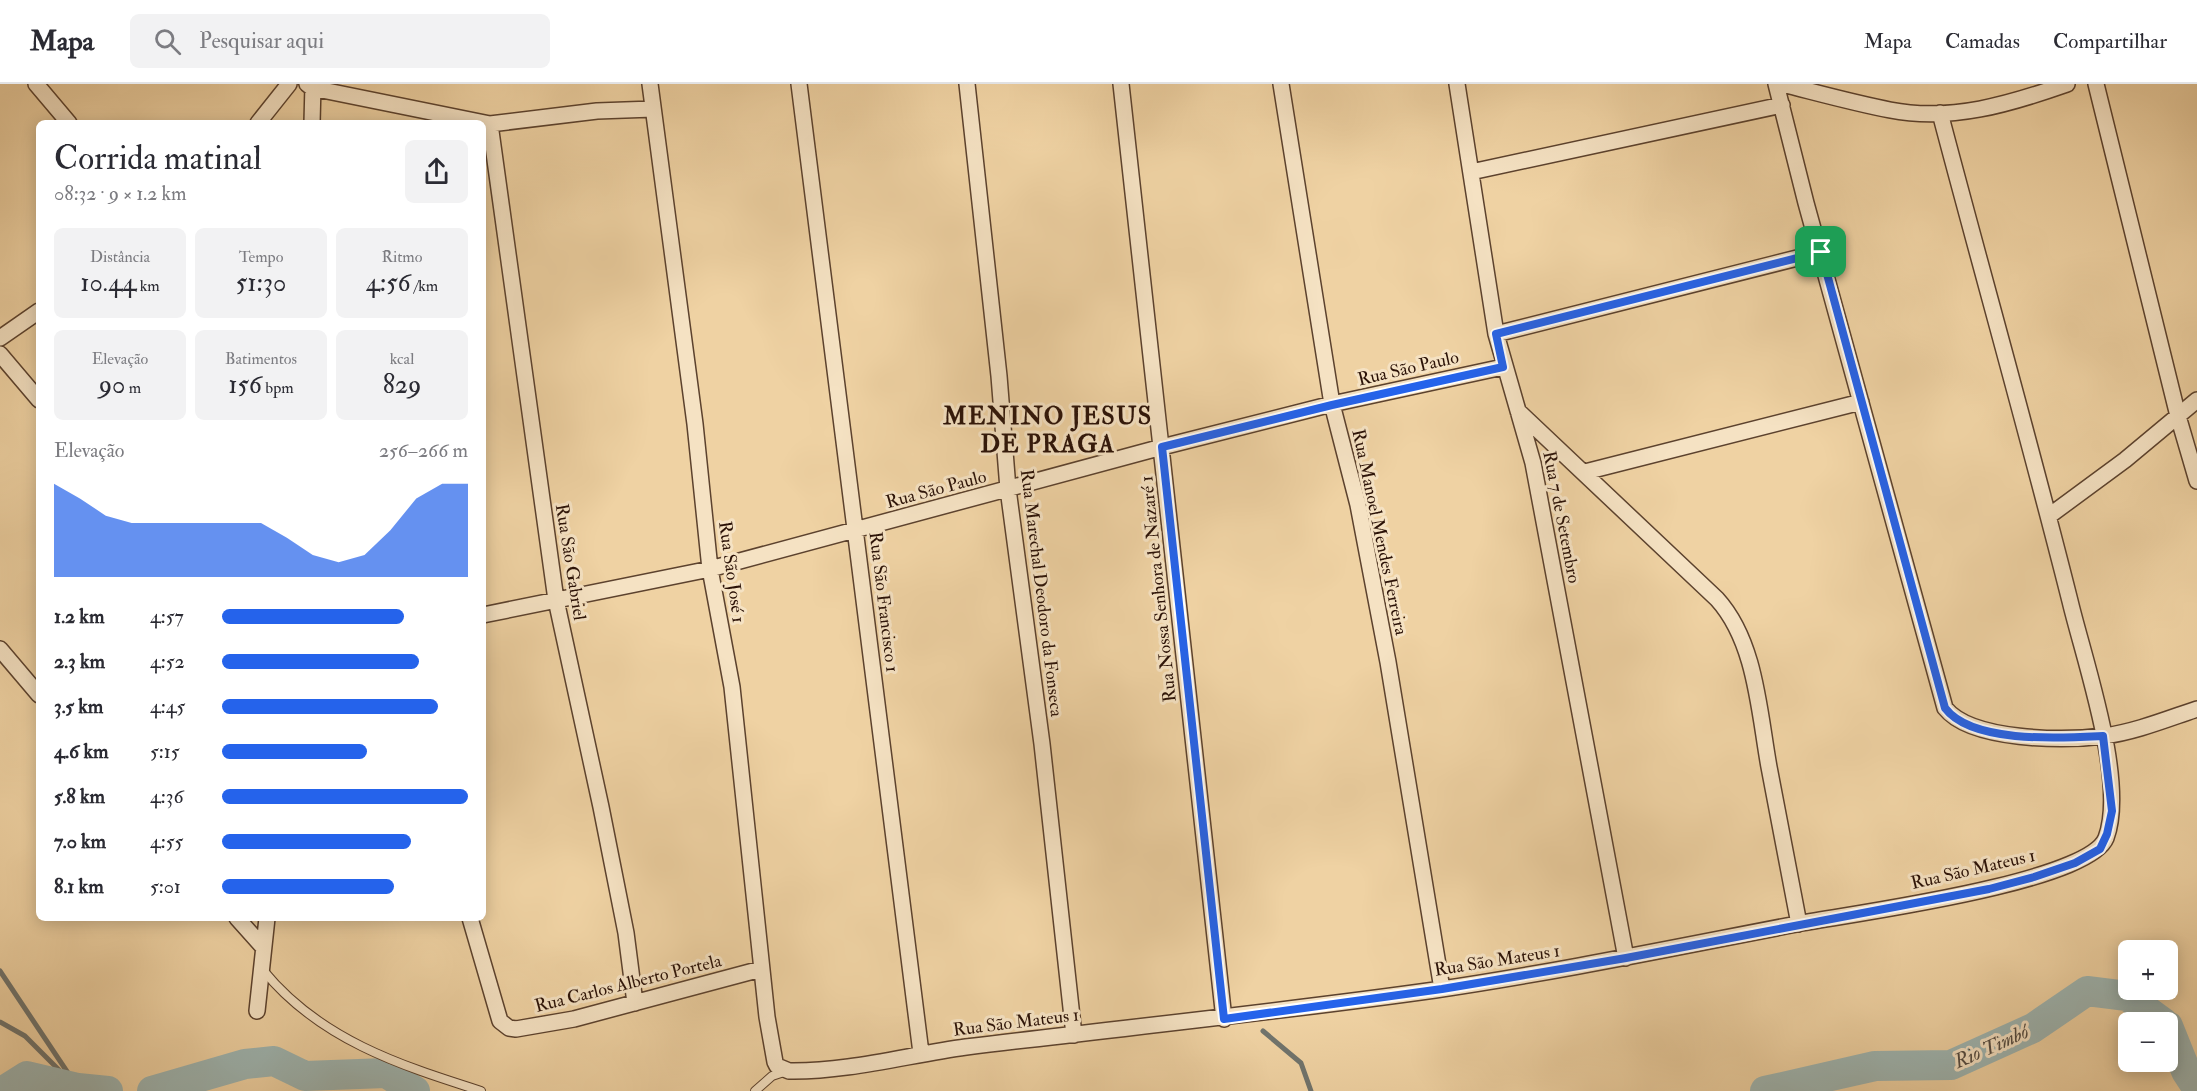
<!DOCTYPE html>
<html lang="pt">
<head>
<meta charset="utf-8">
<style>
	body { margin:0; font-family:"IM FELL Double Pica",serif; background:#f2f2f3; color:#2b2b33; height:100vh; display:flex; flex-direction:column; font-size:22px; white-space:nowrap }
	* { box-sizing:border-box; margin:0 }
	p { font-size:20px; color:#7c7c81 }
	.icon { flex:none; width:33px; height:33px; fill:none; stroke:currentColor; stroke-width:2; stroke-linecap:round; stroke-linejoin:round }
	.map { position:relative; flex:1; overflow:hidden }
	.drawer { position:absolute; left:36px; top:36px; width:450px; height:801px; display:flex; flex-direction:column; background:#fff; border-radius:9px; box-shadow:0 3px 15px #0003 }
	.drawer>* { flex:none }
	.controls { position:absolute; left:2118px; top:856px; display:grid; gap:12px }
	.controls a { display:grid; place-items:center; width:60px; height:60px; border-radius:9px; background:#fff; box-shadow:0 3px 15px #0003; font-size:30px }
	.pin { position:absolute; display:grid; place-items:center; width:51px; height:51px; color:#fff; margin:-26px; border-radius:12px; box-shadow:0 3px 9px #0006 }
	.round { display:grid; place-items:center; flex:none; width:63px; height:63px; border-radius:9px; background:#f2f2f3 }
	.summary { display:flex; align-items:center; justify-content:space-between; height:102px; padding:0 18px }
	h1 { font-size:33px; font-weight:600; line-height:45px }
	.metrics { display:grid; grid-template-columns:repeat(3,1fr); gap:9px; height:102px; padding:6px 18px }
	.metrics div { display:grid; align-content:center; border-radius:9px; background:#f2f2f3; text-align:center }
	.metrics b { font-size:26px; font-weight:600 }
	.metrics small { font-size:16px; font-weight:400 }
	.metrics p { font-size:16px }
	.chart { height:168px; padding:12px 18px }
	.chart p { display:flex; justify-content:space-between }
	.chart svg { width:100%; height:108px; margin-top:6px; fill:#2563eb; opacity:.7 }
	ul { padding:0 18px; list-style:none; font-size:20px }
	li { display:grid; grid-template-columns:96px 72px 1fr; align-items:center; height:45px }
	li i { height:15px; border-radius:8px; background:#2563eb }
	header { display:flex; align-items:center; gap:36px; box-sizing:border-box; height:84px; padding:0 30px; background:#fff; border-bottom:2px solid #e1e1e2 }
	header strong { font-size:28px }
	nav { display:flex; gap:33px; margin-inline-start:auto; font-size:21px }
	.search { width:420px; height:54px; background:#f2f2f3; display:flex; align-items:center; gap:15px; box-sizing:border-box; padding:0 21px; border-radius:9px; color:#7c7c81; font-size:22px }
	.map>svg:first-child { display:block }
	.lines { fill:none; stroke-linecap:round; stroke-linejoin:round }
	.stream { stroke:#70746d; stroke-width:5 }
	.river { stroke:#9eb5b1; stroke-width:30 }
	.lane-casing { stroke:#5c422e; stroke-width:10 }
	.street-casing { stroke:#5c422e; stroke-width:18 }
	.lane { stroke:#f5e2c3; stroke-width:8 }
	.street { stroke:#f5e2c3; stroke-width:15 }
	.route-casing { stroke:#fff; stroke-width:12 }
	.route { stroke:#2563eb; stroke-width:8 }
	.labels { text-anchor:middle; stroke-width:6; stroke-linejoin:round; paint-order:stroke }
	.street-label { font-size:18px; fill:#2b1207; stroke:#f5e2c3 }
	.water-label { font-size:20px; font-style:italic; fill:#534b42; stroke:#f5e2c3 }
	.district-label { font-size:24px; font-weight:bold; letter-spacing:1.5px; fill:#2b1207; stroke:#f5e2c3 }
</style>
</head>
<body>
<header>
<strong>Mapa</strong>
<div class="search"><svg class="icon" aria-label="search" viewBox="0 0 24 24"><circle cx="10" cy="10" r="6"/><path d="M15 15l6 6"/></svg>Pesquisar aqui</div>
<nav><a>Mapa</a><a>Camadas</a><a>Compartilhar</a></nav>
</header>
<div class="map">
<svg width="2197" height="1007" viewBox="0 0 2197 1007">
	<rect width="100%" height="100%" fill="#efd2a3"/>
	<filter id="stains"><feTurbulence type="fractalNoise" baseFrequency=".00333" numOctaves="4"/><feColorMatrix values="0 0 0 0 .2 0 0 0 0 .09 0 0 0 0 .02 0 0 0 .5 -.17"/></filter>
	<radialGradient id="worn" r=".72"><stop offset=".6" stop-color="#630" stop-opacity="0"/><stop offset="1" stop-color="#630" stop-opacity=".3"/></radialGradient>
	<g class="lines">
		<path class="stream" d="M0,887l78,117
			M0,938l25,14 43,43
			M1263,947l38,32 10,28"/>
		<path class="river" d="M2168,942l18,45 11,17
			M3,1007l24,-15 51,12 30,3
			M152,1007l93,-27 29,-3 31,15 81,-3 29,18
			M1765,1007l110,-25 76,-1 82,-37 54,-37 40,5 37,27"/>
		<defs>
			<path id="lane" d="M263,886c56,69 136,95 218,121
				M755,1007l17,-15 12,-4"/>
			<path id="street" d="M36,0l33,39
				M307,0l5,4 178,36 107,-13 56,-2
				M650,0l45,340 15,145 22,118 35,330 8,45 2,4 12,5c58,1 119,-16 177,-24 156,-19 313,-35 469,-57 122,-18 242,-43 362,-66 53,-10 291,-41 309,-86 21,-56 -22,-178 -36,-237 -41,-163 -87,-325 -130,-488
				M799,0l122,969
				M967,0l32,292 9,113 34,255 32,291
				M1121,0l103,935
				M1281,0l51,320 26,101 30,157 54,327
				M1457,0l39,250 37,129 93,495
				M1776,0l30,119 139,505c26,33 119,33 159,28 31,-4 63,-17 93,-27
				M1782,0c36,9 72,19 108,26 61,12 120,-6 177,-26
				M2096,0l82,332 19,65
				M258,39l31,-39
				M312,39l1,-39
				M490,40l66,476 45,207 25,126 9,70
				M1471,88l311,-67
				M1496,250l325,-82
				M0,254l39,-27
				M0,270l39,46
				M1518,327l199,188c39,43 42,113 52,168 10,52 20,105 30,157
				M1585,388l276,-70
				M2049,432l76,-56 72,-60
				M483,531l227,-46 452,-122 170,-43 171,-37
				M0,565l39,46
				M237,834l26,29
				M470,834l30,103 9,7 7,1 58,-10 187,-50
				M257,927l10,-93"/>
		</defs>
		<use href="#lane" class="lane-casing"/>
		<use href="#street" class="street-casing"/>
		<use href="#lane" class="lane"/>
		<use href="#street" class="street"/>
	</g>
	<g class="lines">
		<defs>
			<path id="route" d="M1821,168l124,456c27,36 117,30 158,28l9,75 -5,23 -7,15 -25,14 -41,14 -45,12 -363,69 -184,31 -218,30 -62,-572 170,-42 171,-38 -7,-33z"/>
		</defs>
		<use href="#route" class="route-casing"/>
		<use href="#route" class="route"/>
	</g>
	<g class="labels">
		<g class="street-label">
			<text transform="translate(1408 284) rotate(-13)" y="6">Rua São Paulo</text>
			<text transform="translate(936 405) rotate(-15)" y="6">Rua São Paulo</text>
			<text transform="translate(1562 433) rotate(79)" y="6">Rua 7 de Setembro</text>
			<text transform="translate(1380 448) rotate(78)" y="6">Rua Manoel Mendes Ferreira</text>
			<text transform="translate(571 478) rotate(81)" y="6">Rua São Gabriel</text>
			<text transform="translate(732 488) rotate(82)" y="6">Rua São José 1</text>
			<text transform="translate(1158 505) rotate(-96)" y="6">Rua Nossa Senhora de Nazaré 1</text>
			<text transform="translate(1042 509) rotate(83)" y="6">Rua Marechal Deodoro da Fonseca</text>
			<text transform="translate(884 518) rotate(83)" y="6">Rua São Francisco 1</text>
			<text transform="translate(1973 785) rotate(-13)" y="6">Rua São Mateus 1</text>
			<text transform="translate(1497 876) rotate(-9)" y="6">Rua São Mateus 1</text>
			<text transform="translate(628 899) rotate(-14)" y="6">Rua Carlos Alberto Portela</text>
			<text transform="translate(1016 938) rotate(-7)" y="6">Rua São Mateus 1</text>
		</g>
		<g class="water-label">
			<text transform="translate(1991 962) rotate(-24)" y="7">Rio Timbó</text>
		</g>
		<g class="district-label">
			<text x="1048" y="340">MENINO JESUS<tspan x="1048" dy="28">DE PRAGA</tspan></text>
		</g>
	</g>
	<rect width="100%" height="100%" filter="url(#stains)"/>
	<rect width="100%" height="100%" fill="url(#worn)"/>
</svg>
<div class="controls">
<a>+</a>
<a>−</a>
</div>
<div class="pin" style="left:1821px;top:168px;background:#1e9e55"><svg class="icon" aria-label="arrive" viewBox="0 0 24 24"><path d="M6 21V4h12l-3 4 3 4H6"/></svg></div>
<section class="drawer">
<div class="summary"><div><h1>Corrida matinal</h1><p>08:32 · 9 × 1.2 km</p></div><a class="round"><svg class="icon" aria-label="share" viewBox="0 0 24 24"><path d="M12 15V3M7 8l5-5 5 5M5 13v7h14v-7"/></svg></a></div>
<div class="metrics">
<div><p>Distância</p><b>10.44<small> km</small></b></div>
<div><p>Tempo</p><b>51:30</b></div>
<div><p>Ritmo</p><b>4:56<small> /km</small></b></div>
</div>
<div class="metrics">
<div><p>Elevação</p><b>90<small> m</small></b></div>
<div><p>Batimentos</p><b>156<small> bpm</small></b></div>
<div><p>kcal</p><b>829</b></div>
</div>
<div class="chart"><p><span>Elevação</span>256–266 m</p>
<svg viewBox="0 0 160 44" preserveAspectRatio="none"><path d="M0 44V6L10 12L20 19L30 22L40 22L50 22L60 22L70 22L80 22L90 28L100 35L110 38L120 35L130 25L140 12L150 6L160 6V44z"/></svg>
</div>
<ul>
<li><b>1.2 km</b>4:57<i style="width:74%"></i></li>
<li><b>2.3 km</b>4:52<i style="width:80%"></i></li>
<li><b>3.5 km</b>4:45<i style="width:88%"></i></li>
<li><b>4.6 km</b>5:15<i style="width:59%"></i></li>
<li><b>5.8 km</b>4:36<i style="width:100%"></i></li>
<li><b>7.0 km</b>4:55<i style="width:77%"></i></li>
<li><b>8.1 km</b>5:01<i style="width:70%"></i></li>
</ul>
</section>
</div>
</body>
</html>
